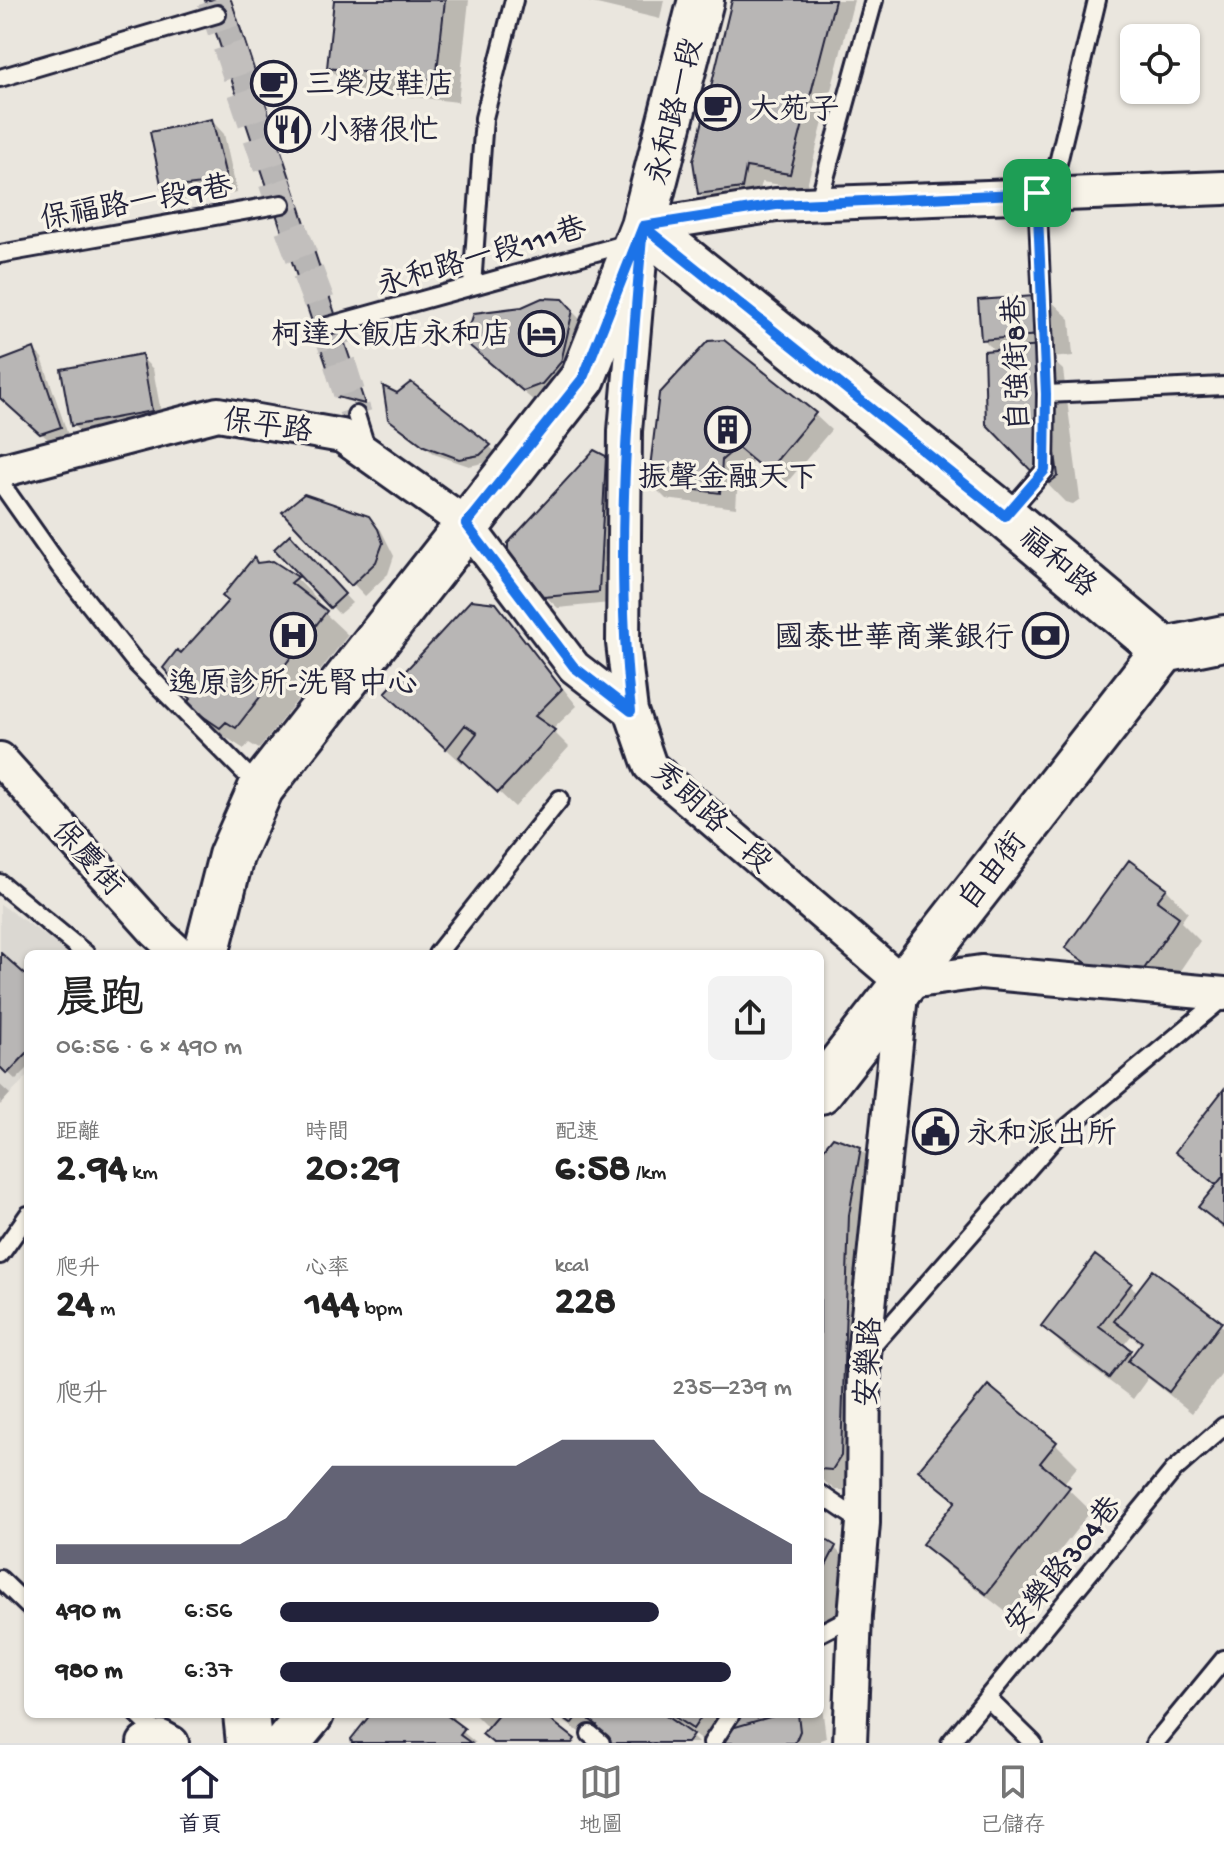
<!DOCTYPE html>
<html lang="zh-TW">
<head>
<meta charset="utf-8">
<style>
	body { margin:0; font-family:"Gochi Hand","LXGW WenKai TC",sans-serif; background:#f2f2f2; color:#222; height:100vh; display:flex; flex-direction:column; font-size:30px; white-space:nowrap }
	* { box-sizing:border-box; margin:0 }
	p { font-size:26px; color:#767676 }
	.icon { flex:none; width:44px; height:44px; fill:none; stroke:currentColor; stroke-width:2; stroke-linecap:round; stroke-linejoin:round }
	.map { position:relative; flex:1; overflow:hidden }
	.drawer { position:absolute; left:24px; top:950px; width:800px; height:768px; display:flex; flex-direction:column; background:#fff; border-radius:12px; box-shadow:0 2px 6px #0004 }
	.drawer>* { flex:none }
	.tools { position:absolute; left:1120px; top:24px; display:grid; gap:16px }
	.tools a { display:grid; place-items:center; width:80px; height:80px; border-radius:12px; background:#fff; box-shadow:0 2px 6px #0004; font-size:40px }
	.pin { position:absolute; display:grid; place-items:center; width:68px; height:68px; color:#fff; margin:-34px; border-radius:16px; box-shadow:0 4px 12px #0006 }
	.round { display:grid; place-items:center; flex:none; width:84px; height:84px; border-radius:12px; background:#f2f2f2 }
	.head { display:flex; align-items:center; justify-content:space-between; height:136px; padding:0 32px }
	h1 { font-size:44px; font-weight:700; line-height:60px }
	.metrics { display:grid; grid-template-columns:repeat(3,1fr); gap:12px; height:136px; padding:8px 32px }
	.metrics div { display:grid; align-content:center }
	.metrics b { font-size:40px; font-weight:700 }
	.metrics small { font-size:22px; font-weight:400 }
	.metrics p { font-size:22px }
	.chart { height:224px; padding:16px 32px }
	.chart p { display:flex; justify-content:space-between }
	.chart svg { width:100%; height:144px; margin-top:8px; fill:#22223b; opacity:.7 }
	ul { padding:0 32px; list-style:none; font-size:26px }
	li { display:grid; grid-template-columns:128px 96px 1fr; align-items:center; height:60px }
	li i { height:20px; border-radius:10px; background:#22223b }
	.tab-bar { display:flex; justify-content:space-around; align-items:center; height:112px; border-top:2px solid #e0e0e0; background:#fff; font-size:22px; color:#767676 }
	.tab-bar a { display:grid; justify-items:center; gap:4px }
	.tab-bar .on { color:#22223b }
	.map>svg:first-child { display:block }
	.built { fill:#dbd8d2 }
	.shadow { fill:#0003; fill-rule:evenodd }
	.building { fill:#b8b6b5; stroke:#22223b; stroke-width:2 }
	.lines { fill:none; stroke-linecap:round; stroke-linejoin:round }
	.street-tunnel { stroke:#c2bfbd; stroke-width:32; stroke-dasharray:32 16; stroke-linecap:butt }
	.lane-casing { stroke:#22223b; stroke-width:22 }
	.street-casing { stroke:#22223b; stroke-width:38 }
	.secondary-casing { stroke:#22223b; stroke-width:50 }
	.lane { stroke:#f7f3e8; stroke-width:16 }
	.street { stroke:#f7f3e8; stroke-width:32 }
	.secondary { stroke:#f7f3e8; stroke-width:44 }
	.route-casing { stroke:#fff; stroke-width:16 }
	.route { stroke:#1a73e8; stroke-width:10 }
	.labels { text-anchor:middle; stroke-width:7; stroke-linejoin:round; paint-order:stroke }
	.poi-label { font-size:30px; fill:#22223b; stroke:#f7f3e8; text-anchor:start }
	.street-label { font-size:30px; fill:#22223b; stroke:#f7f3e8 }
</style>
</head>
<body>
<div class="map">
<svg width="1224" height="1743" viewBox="0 0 1224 1743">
	<rect width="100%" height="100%" fill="#eae6de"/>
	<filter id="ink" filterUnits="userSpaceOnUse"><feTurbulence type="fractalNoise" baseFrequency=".0125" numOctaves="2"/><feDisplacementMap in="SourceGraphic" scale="16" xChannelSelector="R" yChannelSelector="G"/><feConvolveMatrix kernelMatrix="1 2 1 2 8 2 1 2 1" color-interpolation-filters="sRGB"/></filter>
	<g filter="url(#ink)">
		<path class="built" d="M0,904l72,50h-44v121l-28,30z"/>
		<path class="shadow" d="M207,0h25l134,406 -23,-6 -4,-4z
			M336,0h133l-11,102 -106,-12 -23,-22z
			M580,0h84l-4,19z
			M734,0h120l-48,189 -44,-7 -5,21 -41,7 -16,-16z
			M212,121l12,13 13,59 -61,8 -12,-13z
			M1047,297l23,22 3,37 -23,2 13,12 17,129 -7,5 -8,-2 -77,-78 8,-72 -13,-13z
			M562,301l23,23 -38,88 -64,-54 -22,-22z
			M724,342l91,73 16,15 -47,56 -30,-25 -16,16 -2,31 -70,-9 -16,-16z
			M34,350l8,8 26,77 -18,6 -50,-44v-34z
			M141,357l12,12 10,54 -78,14 -12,-12z
			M411,384l79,63 8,7 -10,8 -19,4 -35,-12 -36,-28 -1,-31z
			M605,457l12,13 -7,133 -52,5 -13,-12z
			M285,512l83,6 13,12 13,26 -6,18 -23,22z
			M298,545l54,58 -13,11 -62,-65z
			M255,560l4,5 13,-2 25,16 22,22 -4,3 33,31 -89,114 -10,-6 -5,6 -34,-22 -22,-23 5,-5 -12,-43 50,-55z
			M495,605l16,17 66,84 -25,24 17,17 -54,60 -50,-47 -2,4 -60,-55z
			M1166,889l22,23 -7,10 19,19 -38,56 -72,-27 -22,-22z
			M1,956l27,24v88l-12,12 -16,-15z
			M0,1085l10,9 -10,11z
			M1224,1092v138l-23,-23 16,-20 -40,-35z
			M860,1149l23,23 -28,319 -20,-1 -15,-12v-322z
			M1095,1258l43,34 86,35v44l-32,42 -44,-35 -15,21 -67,-50 -22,-23zM1131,1336l11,9 -8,11 -11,-10z
			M988,1388l68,56 22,22 -15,18 28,27 -81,104 -63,-49 -23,-22 32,-41 -35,-33z
			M820,1538l15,10 22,23 -34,64 -3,-3z
			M820,1690l6,48 -6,2v3h-115l-14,-10 -1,2 8,8h-90l-20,-5 -35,-24h267z
			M373,1714h78l3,4 -3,4 25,21h-122z
			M474,1714h66l36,29h-82l-5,-14z"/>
		<path class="building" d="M205,0h26l134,404 -28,-7z
			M334,0h111l-9,80 -109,-12z
			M732,0h103l-45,174 -44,-7 -4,21 -44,6 -5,-33z
			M212,119l15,62 -65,8 -12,-57z
			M1048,295l3,39 -70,6 -3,-40z
			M542,298l21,1 10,11 -12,52 -19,22 -19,7 -65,-55 13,-14 3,-9 48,-6z
			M724,340l92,73 -49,59 -30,-25 -15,13 -2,33 -72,-9 11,-90 49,-53z
			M1041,346l17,130 -9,7 -9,-3 -54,-56 -2,-73z
			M34,348l27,79 -21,7 -40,-36v-37z
			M142,354l10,57 -81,15 -10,-57z
			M411,382l80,63 -11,10 -21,4 -35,-13 -36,-27 -5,-33 14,7z
			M594,450l12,6 -7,136 -55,5 -36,-45v-9z
			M304,494l65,22 9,13 5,14 -7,19 -25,24 -69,-74z
			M290,534l55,60 -15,14 -56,-59z
			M254,557l3,6 16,-2 25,16 -7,6 36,28 -91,117 -10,-6 -6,6 -35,-24 6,-5 -28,-31 14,-18 4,3 47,-52 -6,-5z
			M471,600l25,3 66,86 -27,27 20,14 -57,63 -39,-36 18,-24 -12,-8 -19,24 -61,-56z
			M1129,860l38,28 -10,13 22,16 -39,58 -39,-2 -36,-25z
			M1,953l27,24v75l-21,22 -7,-7z
			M1224,1089v86l-8,10 -41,-33z
			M833,1137l28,10 -12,68 -8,241 -9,14 -12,-1v-316z
			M1224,1175v52l-26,-20z
			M1095,1255l37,28 -33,43 32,24 -22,28 -68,-52z
			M1153,1270l69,52 -53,70 -41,-31 14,-19 -28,-21z
			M988,1385l69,57 -17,21 30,24 -84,107 -64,-50 34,-43 -38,-31z
			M820,1536l16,10 -16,31z
			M371,1714h74l20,15 -5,6 11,8h-119l-1,-4z
			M499,1714h44l32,25 -3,4h-79l-11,-9z
			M557,1714h22l-8,10z
			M595,1714h68l30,21 -6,8h-76l-18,-12 4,-6 -7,-5z
			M670,1714h33l-10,15z
			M737,1714h43l-55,16z
			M780,1714h18l2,17 -5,12h-80l10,-13z"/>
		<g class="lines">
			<path class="street-tunnel" d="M213,0l69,204 46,122 28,89"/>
			<defs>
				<path id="lane" d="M0,78l217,-64
					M818,204l56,-204
					M0,254l282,-50
					M472,286l12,-168 30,-118
					M328,326l297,-82 5,-5
					M1046,394l178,-8
					M356,415l11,35
					M0,482l60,85 75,95 124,125
					M1006,515l39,-45 1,-76 -9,-201 21,-30 39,-163
					M0,883l86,71
					M437,954l123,-155
					M0,1255l28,-40
					M869,1350l188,-214 167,-139
					M820,1494l43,29
					M0,1579l28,27
					M820,1633l35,-18
					M988,1699l45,44
					M137,1714l24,23
					M590,1734l11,9
					M712,1743l19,-29
					M950,1743l223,-272 51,-45
					M1155,1743l69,-84"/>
				<path id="street" d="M1224,188l-448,17 -133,21 -18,205 -2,212 8,68 19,55 253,217 78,-11 243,22
					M0,471l218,-57 124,22 124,88 108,143 57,44
					M0,759l156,173 24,22
					M144,1743l17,-6 11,6
					M850,1743l5,-128 8,-92 1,-168 38,-370"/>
				<path id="secondary" d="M643,226l362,290 159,134
					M1164,650l60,-12
					M206,954l25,-98 30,-68 322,-410 60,-152 58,-226
					M820,1091l344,-441
					M246,1714l3,29
					M287,1743l24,-29"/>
			</defs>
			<use href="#lane" class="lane-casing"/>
			<use href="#street" class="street-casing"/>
			<use href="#secondary" class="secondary-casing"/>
			<use href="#lane" class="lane"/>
			<use href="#street" class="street"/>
			<use href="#secondary" class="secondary"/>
		</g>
	</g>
	<g class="lines" filter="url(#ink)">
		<defs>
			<path id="route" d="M1037,193l-261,12 -133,21 -60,152 -117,146 108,143 57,44c-18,-161 -2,-324 12,-485l362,290 40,-46 1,-76 -9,-201"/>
		</defs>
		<use href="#route" class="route-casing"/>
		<use href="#route" class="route"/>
	</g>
	<defs>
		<symbol id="cafe-ring" viewBox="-11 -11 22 22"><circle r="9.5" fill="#f7f3e8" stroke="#22223b" stroke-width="1.5"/><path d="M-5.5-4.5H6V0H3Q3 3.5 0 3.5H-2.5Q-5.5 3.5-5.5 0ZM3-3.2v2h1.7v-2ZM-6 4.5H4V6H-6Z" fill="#22223b"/></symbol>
		<symbol id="restaurant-ring" viewBox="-11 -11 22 22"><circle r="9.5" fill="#f7f3e8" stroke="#22223b" stroke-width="1.5"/><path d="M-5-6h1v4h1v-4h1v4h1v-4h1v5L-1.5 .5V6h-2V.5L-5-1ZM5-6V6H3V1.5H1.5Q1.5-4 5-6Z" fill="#22223b"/></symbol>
		<symbol id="hotel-ring" viewBox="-11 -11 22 22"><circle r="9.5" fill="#f7f3e8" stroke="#22223b" stroke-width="1.5"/><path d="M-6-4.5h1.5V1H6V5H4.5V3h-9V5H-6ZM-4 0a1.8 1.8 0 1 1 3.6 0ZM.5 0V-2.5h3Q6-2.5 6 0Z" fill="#22223b"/></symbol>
		<symbol id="building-ring" viewBox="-11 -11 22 22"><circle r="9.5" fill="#f7f3e8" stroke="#22223b" stroke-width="1.5"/><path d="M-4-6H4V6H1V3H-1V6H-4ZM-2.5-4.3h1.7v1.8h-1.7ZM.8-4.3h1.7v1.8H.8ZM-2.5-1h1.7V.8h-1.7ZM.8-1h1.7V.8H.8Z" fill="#22223b"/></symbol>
		<symbol id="hospital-ring" viewBox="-11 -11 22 22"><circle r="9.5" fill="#f7f3e8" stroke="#22223b" stroke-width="1.5"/><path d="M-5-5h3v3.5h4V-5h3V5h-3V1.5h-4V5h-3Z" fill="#22223b"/></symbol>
		<symbol id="bank-ring" viewBox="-11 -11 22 22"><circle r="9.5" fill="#f7f3e8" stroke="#22223b" stroke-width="1.5"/><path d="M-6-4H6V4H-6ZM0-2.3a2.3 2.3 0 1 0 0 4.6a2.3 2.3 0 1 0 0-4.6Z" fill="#22223b"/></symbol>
		<symbol id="civic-ring" viewBox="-11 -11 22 22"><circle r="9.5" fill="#f7f3e8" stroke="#22223b" stroke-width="1.5"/><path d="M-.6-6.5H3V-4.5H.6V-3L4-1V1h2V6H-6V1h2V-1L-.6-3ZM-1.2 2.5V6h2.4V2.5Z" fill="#22223b"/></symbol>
	</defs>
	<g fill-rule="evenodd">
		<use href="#cafe-ring" x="248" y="58" width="51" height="51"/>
		<use href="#cafe-ring" x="692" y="82" width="51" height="51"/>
		<use href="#restaurant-ring" x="262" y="104" width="51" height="51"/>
		<use href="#hotel-ring" x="516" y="308" width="51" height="51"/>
		<use href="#building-ring" x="702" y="404" width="51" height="51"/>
		<use href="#hospital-ring" x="268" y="610" width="51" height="51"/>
		<use href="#bank-ring" x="1020" y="610" width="51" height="51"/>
		<use href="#civic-ring" x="910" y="1106" width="51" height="51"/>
	</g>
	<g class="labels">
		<g class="poi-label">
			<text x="305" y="93">三榮皮鞋店</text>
			<text x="749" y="118">大苑子</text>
			<text x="319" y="139">小豬很忙</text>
			<text x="511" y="343" text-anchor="end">柯達大飯店永和店</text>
			<text x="728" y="486" text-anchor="middle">振聲金融天下</text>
			<text x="1014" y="646" text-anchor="end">國泰世華商業銀行</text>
			<text x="293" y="692" text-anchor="middle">逸原診所-洗腎中心</text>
			<text x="967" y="1142">永和派出所</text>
		</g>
		<g class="street-label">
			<text transform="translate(673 111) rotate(-76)" y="10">永和路一段</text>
			<text transform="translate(136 201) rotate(-10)" y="10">保福路一段9巷</text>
			<text transform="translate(481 255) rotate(-16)" y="10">永和路一段111巷</text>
			<text transform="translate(1015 363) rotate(-92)" y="10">自強街8巷</text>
			<text transform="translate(268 424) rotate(8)" y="10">保平路</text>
			<text transform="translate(1059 561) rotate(40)" y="10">福和路</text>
			<text transform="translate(713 816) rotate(42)" y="10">秀朗路一段</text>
			<text transform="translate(89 857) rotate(48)" y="10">保慶街</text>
			<text transform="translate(991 870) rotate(-52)" y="10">自由街</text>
			<text transform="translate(867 1362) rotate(-87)" y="10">安樂路</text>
			<text transform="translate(1062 1564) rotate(-51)" y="10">安樂路304巷</text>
		</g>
	</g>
</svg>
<div class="tools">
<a><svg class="icon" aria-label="locate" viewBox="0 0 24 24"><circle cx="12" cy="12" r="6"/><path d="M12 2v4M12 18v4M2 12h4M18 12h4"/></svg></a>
</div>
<div class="pin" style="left:1037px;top:193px;background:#1e9e55"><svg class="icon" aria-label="arrive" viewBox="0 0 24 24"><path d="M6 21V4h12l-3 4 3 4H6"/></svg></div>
<section class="drawer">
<div class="head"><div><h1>晨跑</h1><p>06:56 · 6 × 490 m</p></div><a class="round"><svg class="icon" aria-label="share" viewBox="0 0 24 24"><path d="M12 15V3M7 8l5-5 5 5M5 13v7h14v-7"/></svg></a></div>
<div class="metrics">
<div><p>距離</p><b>2.94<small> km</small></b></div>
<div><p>時間</p><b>20:29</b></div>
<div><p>配速</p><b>6:58<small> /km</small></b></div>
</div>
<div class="metrics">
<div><p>爬升</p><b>24<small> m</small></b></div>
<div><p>心率</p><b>144<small> bpm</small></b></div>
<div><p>kcal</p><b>228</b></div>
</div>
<div class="chart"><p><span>爬升</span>235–239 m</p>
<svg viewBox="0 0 160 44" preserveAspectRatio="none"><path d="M0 44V38L10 38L20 38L30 38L40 38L50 30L60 14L70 14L80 14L90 14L100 14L110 6L120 6L130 6L140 22L150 30L160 38V44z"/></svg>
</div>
<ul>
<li><b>490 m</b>6:56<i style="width:74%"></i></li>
<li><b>980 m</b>6:37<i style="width:88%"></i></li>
</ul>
</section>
</div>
<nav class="tab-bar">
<a class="on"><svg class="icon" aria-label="home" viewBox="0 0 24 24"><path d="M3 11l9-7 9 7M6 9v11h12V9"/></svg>首頁</a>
<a><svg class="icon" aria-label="map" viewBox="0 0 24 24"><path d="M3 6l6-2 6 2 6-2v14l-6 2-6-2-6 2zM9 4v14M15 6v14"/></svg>地圖</a>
<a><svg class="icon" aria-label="saved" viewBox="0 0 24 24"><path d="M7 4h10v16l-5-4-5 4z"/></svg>已儲存</a>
</nav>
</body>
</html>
